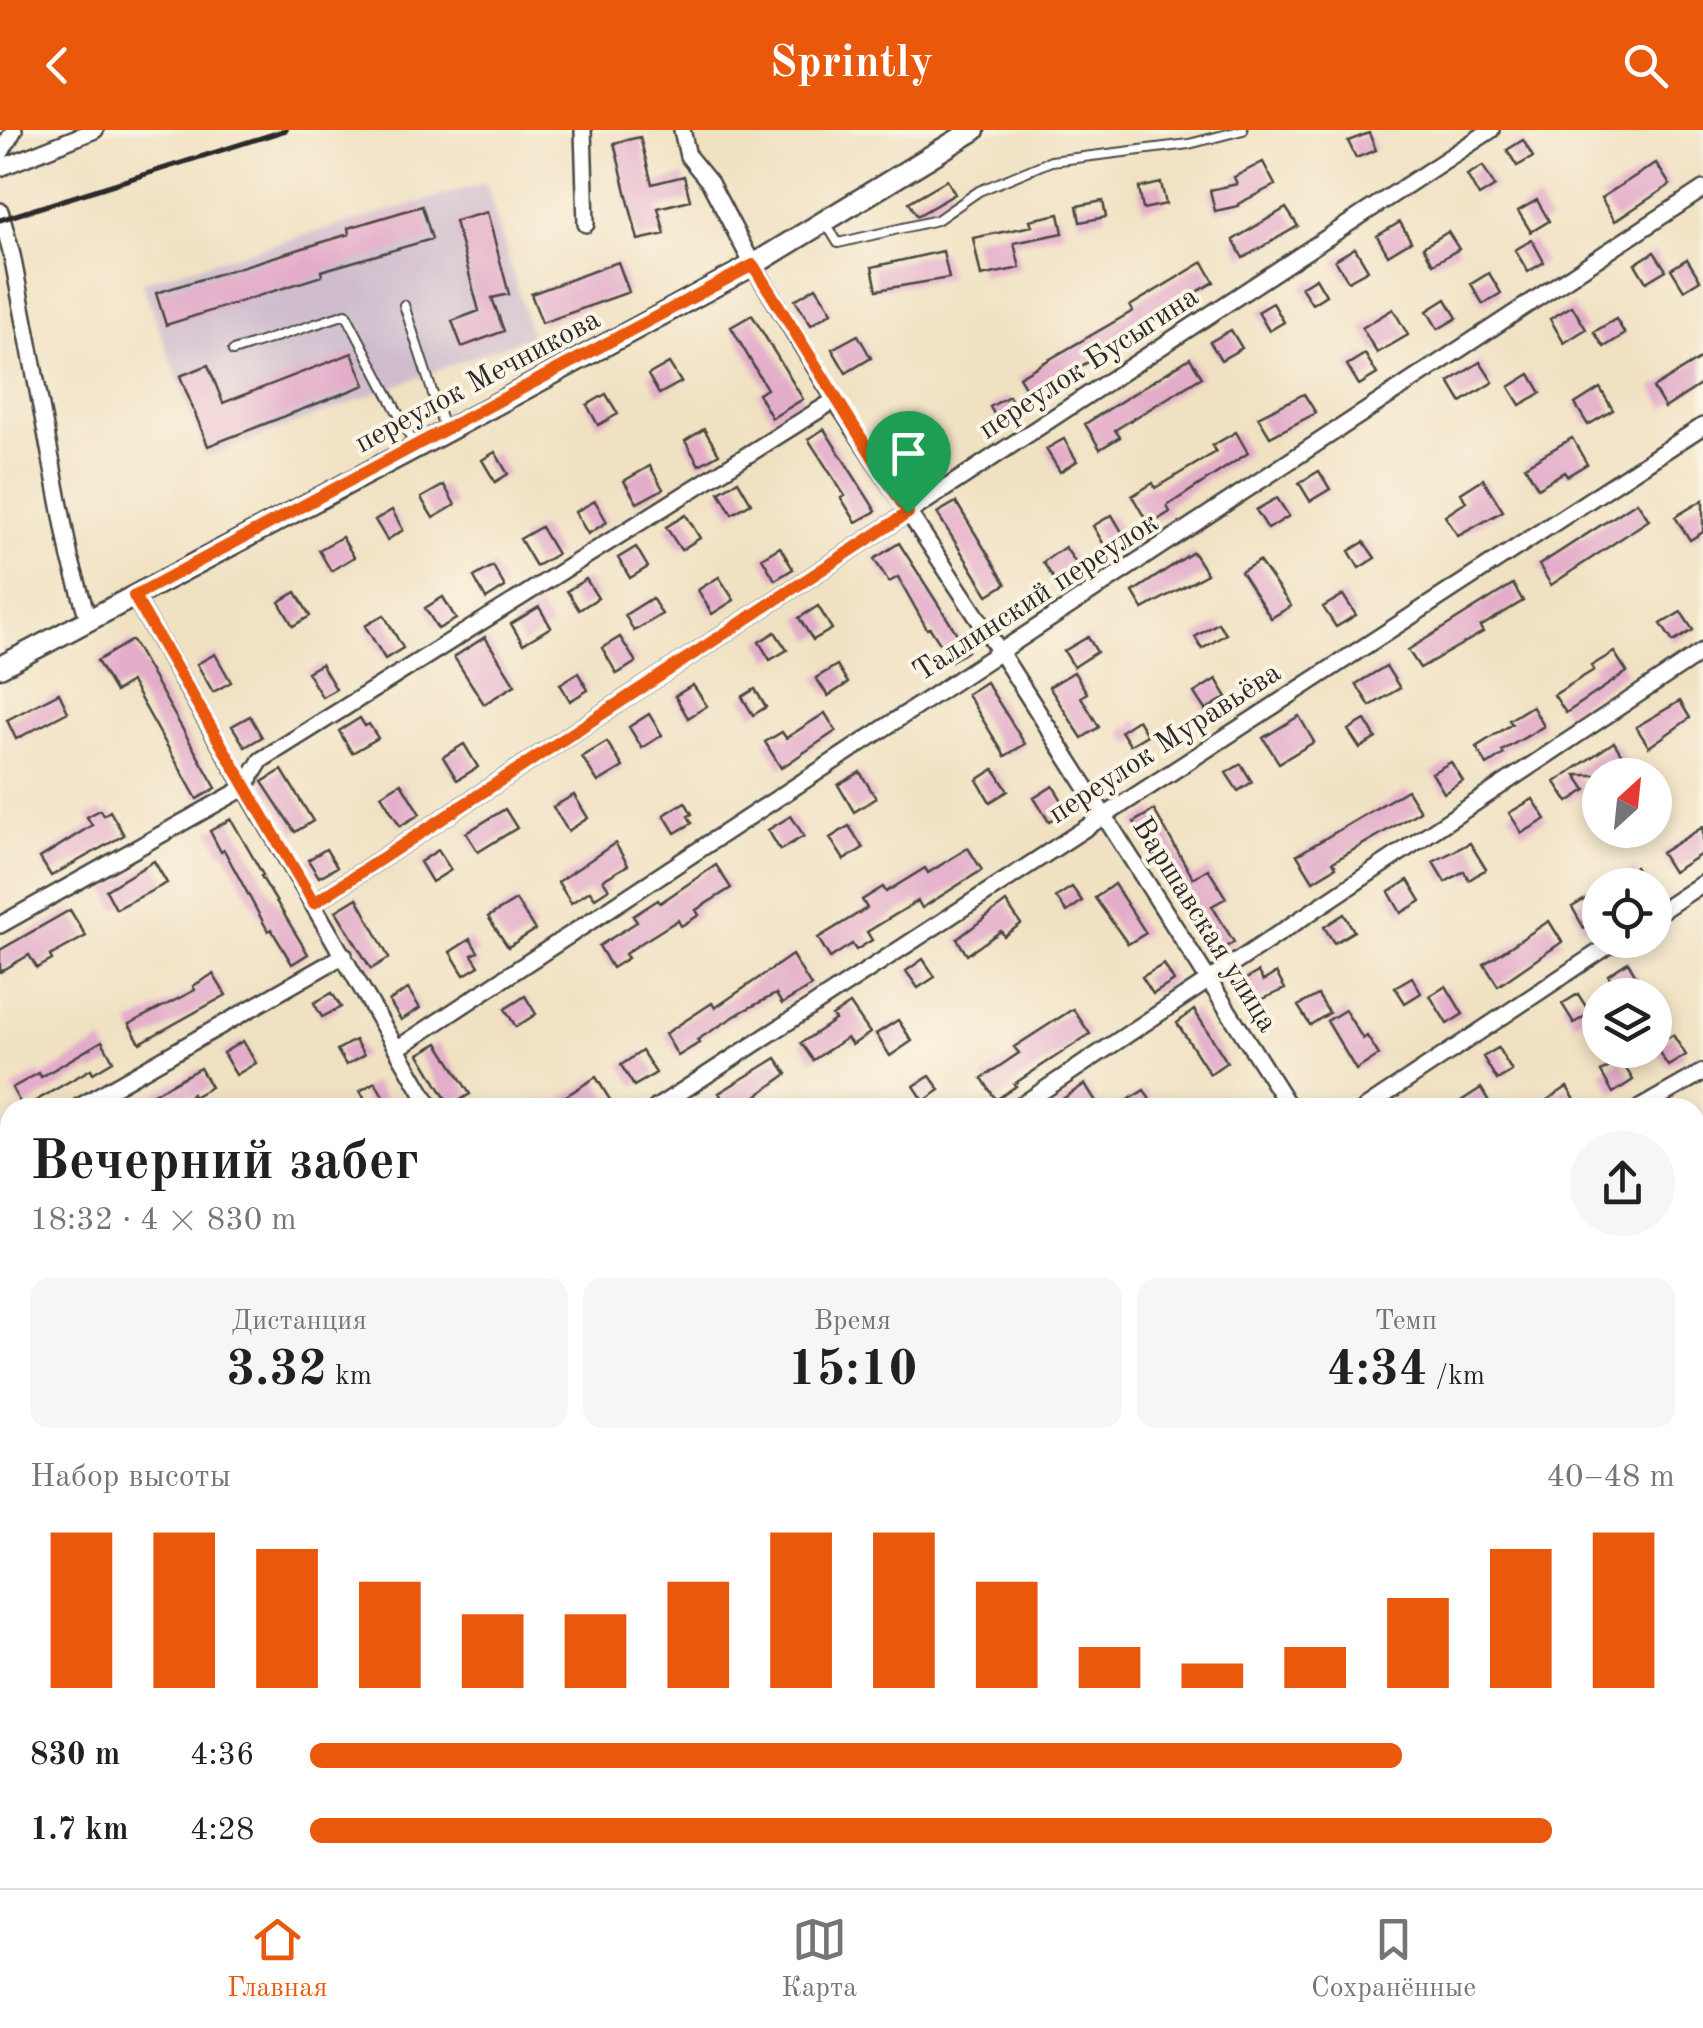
<!DOCTYPE html>
<html lang="ru">
<head>
<meta charset="utf-8">
<style>
	body { margin:0; font-family:"Old Standard TT",serif; background:#f6f6f6; color:#202124; height:100vh; display:flex; flex-direction:column; font-size:38px; white-space:nowrap }
	* { box-sizing:border-box; margin:0 }
	p { font-size:32px; color:#757577 }
	.icon { flex:none; width:55px; height:55px; fill:none; stroke:currentColor; stroke-width:2; stroke-linecap:round; stroke-linejoin:round }
	.map { position:relative; flex:1; overflow:hidden }
	.panel { position:absolute; left:0px; top:968px; width:1705px; height:792px; display:flex; flex-direction:column; background:#fff; border-radius:30px 30px 0 0; box-shadow:0 5px 15px #0003 }
	.panel>* { flex:none }
	.needle { width:65px; rotate:27deg }
	.tools { position:absolute; left:1582px; top:628px; display:grid; gap:20px }
	.tools a { display:grid; place-items:center; width:90px; height:90px; border-radius:50%; background:#fff; box-shadow:0 5px 15px #0003; font-size:50px }
	.pin { position:absolute; display:grid; place-items:center; width:85px; height:85px; color:#fff; margin:-102px -42px; border-radius:50% 50% 50% 0; rotate:-45deg; box-shadow:0 0 10px #0007 }
	.pin .icon { rotate:45deg }
	.round { display:grid; place-items:center; flex:none; width:105px; height:105px; border-radius:52px; background:#f6f6f6 }
	.head { display:flex; align-items:center; justify-content:space-between; height:170px; padding:0 30px }
	h1 { font-size:55px; font-weight:700; line-height:75px }
	.stats { display:grid; grid-template-columns:repeat(3,1fr); gap:15px; height:170px; padding:10px 30px }
	.stats div { display:grid; align-content:center; border-radius:20px; background:#f6f6f6; text-align:center }
	.stats b { font-size:50px; font-weight:700 }
	.stats small { font-size:28px; font-weight:400 }
	.stats p { font-size:28px }
	.chart { height:280px; padding:20px 30px }
	.chart p { display:flex; justify-content:space-between }
	.chart svg { width:100%; height:180px; margin-top:10px; stroke:#ea580c; stroke-width:6 }
	ul { padding:0 30px; list-style:none; font-size:32px }
	li { display:grid; grid-template-columns:160px 120px 1fr; align-items:center; height:75px }
	li i { height:25px; border-radius:12px; background:#ea580c }
	header { display:flex; justify-content:space-between; align-items:center; height:130px; padding:0 30px; background:#ea580c; color:#fff; font-size:45px; font-weight:700 }
	.tab-bar { display:flex; justify-content:space-around; align-items:center; height:140px; border-top:2px solid #e0e0e0; background:#fff; font-size:28px; color:#757577 }
	.tab-bar a { display:grid; justify-items:center; gap:5px }
	.tab-bar .current { color:#ea580c }
	.map>svg:first-child { display:block }
	.industrial { fill:#cfbdce }
	.building { fill:#e3acc9 }
	.lines { fill:none; stroke-linecap:round; stroke-linejoin:round }
	.service-casing { stroke:#494642; stroke-width:12 }
	.minor-casing { stroke:#494642; stroke-width:20 }
	.tertiary-casing { stroke:#494642; stroke-width:25 }
	.secondary-casing { stroke:#494642; stroke-width:28 }
	.service { stroke:#fff; stroke-width:8 }
	.minor { stroke:#fff; stroke-width:15 }
	.tertiary { stroke:#fff; stroke-width:20 }
	.secondary { stroke:#fde5c5; stroke-width:22 }
	.rail { stroke:#2b2b2b; stroke-width:5 }
	.route-casing { stroke:#fff; stroke-width:20 }
	.route { stroke:#ea580c; stroke-width:12 }
	.labels { text-anchor:middle; stroke-width:8; stroke-linejoin:round; paint-order:stroke }
	.street-label { font-size:30px; fill:#2b2b2b; stroke:#fcf5e5 }
</style>
</head>
<body>
<header><svg class="icon" aria-label="back" viewBox="0 0 24 24"><path d="M15 5l-7 7 7 7"/></svg>Sprintly<svg class="icon" aria-label="search" viewBox="0 0 24 24"><circle cx="10" cy="10" r="6"/><path d="M15 15l6 6"/></svg></header>
<div class="map">
<svg width="1703" height="1758" viewBox="0 0 1703 1758">
	<rect width="100%" height="100%" fill="#fcf5e5"/>
	<filter id="ink" filterUnits="userSpaceOnUse"><feTurbulence type="fractalNoise" baseFrequency=".01" numOctaves="2"/><feDisplacementMap in="SourceGraphic" scale="20" xChannelSelector="R" yChannelSelector="G"/><feConvolveMatrix kernelMatrix="1 2 1 2 8 2 1 2 1" color-interpolation-filters="sRGB"/></filter>
	<filter id="wash" filterUnits="userSpaceOnUse"><feTurbulence type="fractalNoise" baseFrequency=".0048" numOctaves="4" result="noise"/><feDisplacementMap in="SourceGraphic" scale="40" xChannelSelector="R" yChannelSelector="G"/><feGaussianBlur stdDeviation="2.25" result="paint"/><feColorMatrix in="noise" values="0 0 0 0 0 0 0 0 0 0 0 0 0 0 0 0 0 1.4 0 .05"/><feComposite in="paint" operator="in"/></filter>
	<g filter="url(#wash)">
		<rect width="100%" height="100%" fill="#f0e1c2"/>
		<path class="industrial" d="M486,53l45,152 -325,122 -64,-175z"/>
		<g id="blocks">
			<path class="building" d="M1369,3l7,17 -20,8 -8,-17z
				M640,7l12,47 32,-8 6,24 -32,8 7,26 -27,6 -24,-97z
				M1523,10l10,17 -16,9 -10,-16z
				M1263,32l12,23 -37,19v2l-23,5 -5,-21 27,-6 -3,-7z
				M1656,33l14,22 -55,36 -14,-23z
				M1483,36l12,20 -16,10 -12,-21z
				M947,50l8,14 -38,22 -8,-14z
				M1161,53l5,21 -23,5 -4,-21z
				M1537,70l12,21 -18,11 -13,-21z
				M1103,71l3,16 -26,5 -3,-16z
				M422,76l10,33 -111,32 1,5 -156,49 -10,-32 193,-59 -1,-6z
				M1286,78l12,18 -55,32 -10,-18z
				M487,82l22,82 -17,4 12,33 -42,16 -10,-26 27,-10 -24,-90z
				M1059,84l4,19 -49,10 6,25 -39,8 -8,-38 59,-12 -2,-6z
				M1400,92l11,19 -23,14 -11,-19z
				M1448,102l11,17 -26,15 -10,-17z
				M1532,110l12,22 -16,10 -13,-22z
				M1355,118l13,22 -20,11 -13,-21z
				M943,121l6,27 -72,12 -5,-23z
				M1654,122l12,18 -20,12 -11,-18z
				M1687,129l13,21 -16,10 -13,-21z
				M618,132l11,30 -87,31 -11,-29z
				M1203,132l11,20 -89,52 2,4 -96,59 -12,-20 114,-66 -3,-5z
				M1489,143l12,20 -18,11 -12,-20z
				M1316,148l10,17 -14,9 -11,-17z
				M816,157l16,25 -21,13 -16,-25z
				M1446,169l11,19 -19,11 -11,-18z
				M1273,173l11,19 -15,9 -11,-19z
				M1572,176l14,23 -22,14 -14,-24z
				M1393,179l15,26 -31,18 -15,-25z
				M752,185l51,84 -31,19 -14,-24 9,-5 -36,-62z
				M1616,189l9,15 -21,13 -10,-15z
				M1231,200l11,18 -21,12 -11,-18z
				M858,205l13,23 -25,15 -14,-24z
				M352,223l13,32 -157,61 -28,-70 28,-11 15,38z
				M1365,224l12,20 -18,11 -12,-20z
				M1703,227v26l-38,25 -12,-20z
				M1190,228l12,19 -87,53 5,7 -20,12 -15,-25z
				M1480,232l13,20 -32,20 -12,-20z
				M669,233l12,19 -22,12 -11,-19z
				M1530,244l11,19 -21,12 -11,-18z
				M1600,258l13,22 -25,15 -13,-21z
				M606,264l12,20 -20,11 -11,-20z
				M1304,264l12,19 -46,24 -12,-20z
				M1009,266l11,20 -19,10 -11,-19z
				M914,285l12,21 -9,5 18,32 -19,11 -31,-53z
				M704,299l15,25 -20,11 -14,-24z
				M824,299l52,82 -20,11 -15,-24 4,-2 -37,-57z
				M1236,302l12,21 -81,53 3,6 -21,13 -17,-29 21,-13 2,5 61,-36 -4,-6z
				M1572,308l15,26 -20,12 -3,-4 -26,16 -13,-22z
				M1064,309l13,22 -17,11 -14,-23z
				M495,322l13,22 -13,8 -13,-22z
				M650,336l13,23 -26,14 -13,-22z
				M1319,341l11,18 -20,12 -11,-18z
				M1483,349l20,32 -45,25 -13,-20 21,-14 -5,-9z
				M738,351l13,22 -19,11 -13,-22z
				M444,355l11,20 -22,13 -12,-20z
				M1277,368l12,18 -21,13 -12,-19z
				M1703,370v32l-13,8 -15,-23z
				M595,371l12,21 -19,12 -13,-22z
				M956,372l50,82 -18,11 -51,-82z
				M1637,372l12,18 -98,65 -12,-20z
				M392,380l11,20 -16,10 -12,-20z
				M686,385l14,23 -19,12 -15,-23z
				M1112,385l13,22 -19,11 -13,-22z
				M541,397l16,27 -21,12 -16,-27z
				M342,407l12,20 -23,14 -12,-21z
				M1364,412l11,16 -16,10 -10,-17z
				M899,413l69,108 -17,10 -21,-33 -3,1 -29,-52 -9,5 -15,-23z
				M636,417l12,20 -18,11 -12,-20z
				M780,417l13,22 -18,11 -13,-22z
				M1065,417l15,22 -22,16 -15,-23z
				M1193,422l14,22 -64,35 -10,-17z
				M1259,431l32,45 -20,12 -30,-46z
				M493,436l12,21 -19,12 -12,-22z
				M719,447l15,23 -22,14 -14,-24z
				M586,449l12,19 -19,12 -12,-19z
				M1513,454l10,17 -43,26 3,5 -63,36 -12,-18z
				M296,462l14,24 -17,10 -14,-24z
				M1343,465l13,20 -20,12 -13,-20z
				M443,467l13,22 -18,10 -13,-21z
				M652,468l10,16 -28,17 -9,-16z
				M818,476l14,23 -19,11 -14,-22z
				M539,477l12,20 -28,17 -12,-20z
				M1681,482l12,18 -20,12 -12,-18z
				M384,485l19,33 -18,11 -20,-33z
				M1218,493l8,11 -24,15 -7,-12z
				M775,502l12,18 -17,10 -11,-18z
				M485,507l30,48 -31,19 -30,-47z
				M620,507l16,25 -19,12 -15,-26z
				M1088,507l9,15 -23,15 -10,-16z
				M132,510l84,148 -19,11 -66,-117 -16,10 -18,-31z
				M1614,522l13,20 -61,41 -12,-18 40,-25 -3,-4z
				M215,524l16,28 -18,10 -16,-28z
				M321,534l15,25 -14,8 -15,-25z
				M837,535l11,18 -20,13 -12,-18z
				M1386,536l14,22 -30,18 -14,-22z
				M1074,542l13,21 -6,4 18,30 -17,11 -33,-51z
				M578,543l10,17 -18,11 -10,-17z
				M1216,549l11,18 -22,13 -11,-17z
				M986,552l39,62 -20,12 -38,-62z
				M693,555l14,21 -19,12 -13,-22z
				M755,559l11,18 -13,8 -11,-18z
				M59,563l9,19 -52,27 -9,-19z
				M1680,571l10,17 -41,29 -13,-20z
				M1532,576l12,20 -42,25 2,3 -17,11 -11,-18 36,-23 -3,-4z
				M825,583l11,18 -55,37 -16,-26 17,-10 4,6z
				M649,584l13,21 -20,13 -13,-21z
				M250,586l12,21 -17,10 -13,-21z
				M1299,586l15,26 -35,21 -16,-25z
				M360,588l5,8 4,-2 9,14 -26,15 -13,-22z
				M1138,590l9,15 -17,10 -9,-14z
				M1365,590l11,18 -16,10 -12,-18z
				M607,612l16,25 -25,15 -16,-25z
				M1614,612l12,20 -21,13h-29l10,15 -18,12 -13,-20z
				M464,614l14,23 -21,13 -14,-23z
				M1451,632l12,19 -19,12 -12,-20z
				M1241,634l11,18 -14,9 -12,-18z
				M994,639l14,22 -18,11 -13,-22z
				M282,640l31,51 -18,11 -33,-50z
				M860,642l16,26 -22,14 -16,-27z
				M401,653l19,31 -20,12 -19,-31z
				M1053,656l15,24 -19,12 -15,-24z
				M1407,660l13,21 -87,51 3,5 -23,14 -16,-26z
				M574,665l14,23 -20,13 -15,-24z
				M1533,669l13,20 -24,14 -13,-20z
				M685,672l7,12 -4,2 4,7 -17,10 -11,-18z
				M505,679l12,19 -39,24 -12,-19z
				M100,680l4,5 6,-4 14,24 -73,41 -11,-18 52,-33 -5,-8z
				M1154,680l39,68 15,-9 18,29 -14,8 22,36 -18,11 -82,-131z
				M791,686l13,20 -24,14 -12,-20z
				M231,689l32,56 -2,1 47,78 -16,10 -21,-35 -3,2 -44,-81 -3,2 -11,-21z
				M849,696l14,22 -19,12 -14,-22z
				M1703,697v26l-30,19 -12,-19z
				M615,713l13,22 -25,15 6,9 -14,9 -5,-7 -19,12 -13,-21z
				M1470,713l16,26 -17,11 -5,-9 -19,11 -12,-20z
				M968,718l14,22 -60,38 -4,-7 -51,31 5,8 -16,10 -4,-6 -22,14 -12,-20 49,-30 -5,-8 21,-13 3,5 39,-24 3,5z
				M326,719l11,18 -18,10 -11,-17z
				M438,720l13,20 -19,12 -12,-20z
				M154,731l13,22 -51,26 -10,-19z
				M716,735l15,23 -35,22 3,5 -18,11 -3,-6 -40,25 -13,9 3,4 -16,10 -13,-22 38,-24 -4,-6 25,-16 2,3z
				M1635,737l11,18h-40z
				M1408,750l13,21 -20,12 -12,-21z
				M1114,754l32,49 -18,11 -33,-46z
				M1072,757l10,14 -15,11 -11,-15z
				M1594,764l6,9v16l-16,9 -12,-21z
				M357,768l32,60 -18,11 -35,-58z
				M516,770l19,30 -27,17 -20,-30z
				M1006,772l15,22 -17,12 -3,-5 -34,24 -10,-16z
				M70,780l16,26 -36,20 2,4 -15,8 -8,-13 -29,17v-22z
				M1344,784l10,17 -20,12 -10,-16z
				M1549,791l13,21 -64,44 -14,-22z
				M470,809l8,13 -6,3 7,11 -15,9 -14,-23z
				M792,825l19,31 -29,18 -6,-10 -33,17 -46,29 2,3 -21,13 -13,-22 47,-31 3,5z
				M923,829l12,18 -17,11 -12,-17z
				M1628,832l11,19 -20,12 -11,-18z
				M1164,834l10,17 -21,13 -11,-17z
				M1258,842l5,9 13,-8 9,16 -31,14 -13,-21z
				M213,844l13,21 -86,48 -11,-19 66,-34 -2,-4z
				M1412,847l9,16 -16,10 -10,-16z
				M1446,856l17,28 -16,10 -17,-28z
				M408,859l12,19 -19,12 -12,-19z
				M332,863l9,14 -19,10 -8,-14z
				M1578,864l12,19 -16,10 -12,-19z
				M1318,865l11,18 -19,12 -12,-19z
				M525,866l11,18 -20,13 -11,-18z
				M850,874l20,29 -18,12 -5,-7 -34,22 -12,-17 34,-23 -3,-4z
				M1073,879l17,25 -76,50 2,2 -20,14 -14,-22 37,-25 -5,-6z
				M1194,880l33,52 -17,12 -33,-51z
				M1345,880l18,29 4,-3 12,19 -23,15 -29,-49z
				M898,890l14,21 -22,15 -14,-22z
				M1673,905l13,20 -18,11 -13,-20z
				M355,910l9,15 -18,10 -9,-15z
				M102,911l11,20 -20,12 -2,-4 -68,39 -11,-20 27,-15 2,4z
				M243,911l13,22 -20,12 -13,-22z
				M438,913l32,51 -20,12 -31,-52z
				M1498,918l14,23 -15,9 -14,-23z
				M642,921l14,22 -22,13 -13,-21z
				M776,928l11,16 -48,34h-11l-9,-15z
				M1621,930l12,20 -20,13 -12,-21z
				M200,938l11,19 -18,10 -1,-3 -23,14h-41z
				M930,946l10,14 -16,11 -10,-15z
				M596,947l19,31h-46l-6,-10z
				M375,952l15,26h-20l-10,-17z
				M1085,954l12,19 -7,5h-41z
				M1567,957l13,21h-45z
				M1481,958l9,15 -8,5h-32z
				M1144,960l11,18h-40z"/>
		</g>
	</g>
	<g filter="url(#ink)">
		<use href="#blocks" fill-opacity="0" stroke="#494642" stroke-width="2.5"/>
		<g class="lines">
			<defs>
				<path id="service" d="M827,95l11,18 99,-23 42,-29 72,-30 138,-17 54,-14
					M404,175l40,123
					M233,221l113,-37 68,130
					M667,1750l30,8
					M492,1758l2,-8"/>
				<path id="minor" d="M583,0l3,94
					M682,0l6,26 22,27 43,82 82,135 165,252 290,456
					M0,24l14,-24
					M0,38l95,-38
					M0,81l12,44 58,303 18,61
					M134,466l297,512
					M314,773l1177,-773
					M1655,785l48,-32
					M0,795l244,-137 17,-28 574,-360
					M398,918l1305,-859
					M77,978l267,-153
					M656,978l1047,-682
					M1017,978l686,-457
					M1365,978l252,-168
					M1640,978l63,-36
					M0,1021l10,-5
					M1695,1167l8,-5
					M0,1368l10,-6
					M1695,1387l8,-5
					M1695,1534l8,2
					M1695,1678l8,-30
					M1569,1750l31,8
					M157,1758l2,-8
					M971,1758l2,-8
					M1674,1758l2,-8"/>
				<path id="tertiary" d="M0,537l445,-235 308,-167 221,-135
					M0,1705l10,16"/>
				<path id="secondary" d="M20,1758l10,-4 12,4"/>
			</defs>
			<use href="#service" class="service-casing"/>
			<use href="#minor" class="minor-casing"/>
			<use href="#tertiary" class="tertiary-casing"/>
			<use href="#secondary" class="secondary-casing"/>
			<use href="#service" class="service"/>
			<use href="#minor" class="minor"/>
			<use href="#tertiary" class="tertiary"/>
			<use href="#secondary" class="secondary"/>
			<path class="rail" d="M0,90l286,-90"/>
		</g>
	</g>
	<g class="lines" filter="url(#ink)">
		<defs>
			<path id="route" d="M753,135l155,248 -594,390 -180,-307z"/>
		</defs>
		<use href="#route" class="route-casing"/>
		<use href="#route" class="route"/>
	</g>
	<g class="labels">
		<g class="street-label">
			<text transform="translate(1088 232) rotate(-33)" y="10">переулок Бусыгина</text>
			<text transform="translate(477 250) rotate(-28)" y="10">переулок Мечникова</text>
			<text transform="translate(1035 466) rotate(-33)" y="10">Таллинский переулок</text>
			<text transform="translate(1164 612) rotate(-33)" y="10">переулок Муравьёва</text>
			<text transform="translate(1206 794) rotate(58)" y="10">Варшавская улица</text>
		</g>
	</g>
</svg>
<div class="tools">
<a><svg class="needle" viewBox="-14 -14 28 28"><path d="M0-13l5 13h-10z" fill="#e53935"/><path d="M0 13l5-13h-10z" fill="#757577"/></svg></a>
<a><svg class="icon" aria-label="locate" viewBox="0 0 24 24"><circle cx="12" cy="12" r="6"/><path d="M12 2v4M12 18v4M2 12h4M18 12h4"/></svg></a>
<a><svg class="icon" aria-label="layers" viewBox="0 0 24 24"><path d="M12 4l9 5-9 5-9-5zM3 14l9 5 9-5"/></svg></a>
</div>
<div class="pin" style="left:908px;top:383px;background:#1e9e55"><svg class="icon" aria-label="arrive" viewBox="0 0 24 24"><path d="M6 21V4h12l-3 4 3 4H6"/></svg></div>
<section class="panel">
<div class="head"><div><h1>Вечерний забег</h1><p>18:32 · 4 × 830 m</p></div><a class="round"><svg class="icon" aria-label="share" viewBox="0 0 24 24"><path d="M12 15V3M7 8l5-5 5 5M5 13v7h14v-7"/></svg></a></div>
<div class="stats">
<div><p>Дистанция</p><b>3.32<small> km</small></b></div>
<div><p>Время</p><b>15:10</b></div>
<div><p>Темп</p><b>4:34<small> /km</small></b></div>
</div>
<div class="chart"><p><span>Набор высоты</span>40–48 m</p>
<svg viewBox="0 0 160 44" preserveAspectRatio="none"><path d="M5 44V6M15 44V6M25 44V10M35 44V18M45 44V26M55 44V26M65 44V18M75 44V6M85 44V6M95 44V18M105 44V34M115 44V38M125 44V34M135 44V22M145 44V10M155 44V6"/></svg>
</div>
<ul>
<li><b>830 m</b>4:36<i style="width:80%"></i></li>
<li><b>1.7 km</b>4:28<i style="width:91%"></i></li>
</ul>
</section>
</div>
<nav class="tab-bar">
<a class="current"><svg class="icon" aria-label="home" viewBox="0 0 24 24"><path d="M3 11l9-7 9 7M6 9v11h12V9"/></svg>Главная</a>
<a><svg class="icon" aria-label="map" viewBox="0 0 24 24"><path d="M3 6l6-2 6 2 6-2v14l-6 2-6-2-6 2zM9 4v14M15 6v14"/></svg>Карта</a>
<a><svg class="icon" aria-label="saved" viewBox="0 0 24 24"><path d="M7 4h10v16l-5-4-5 4z"/></svg>Сохранённые</a>
</nav>
</body>
</html>
